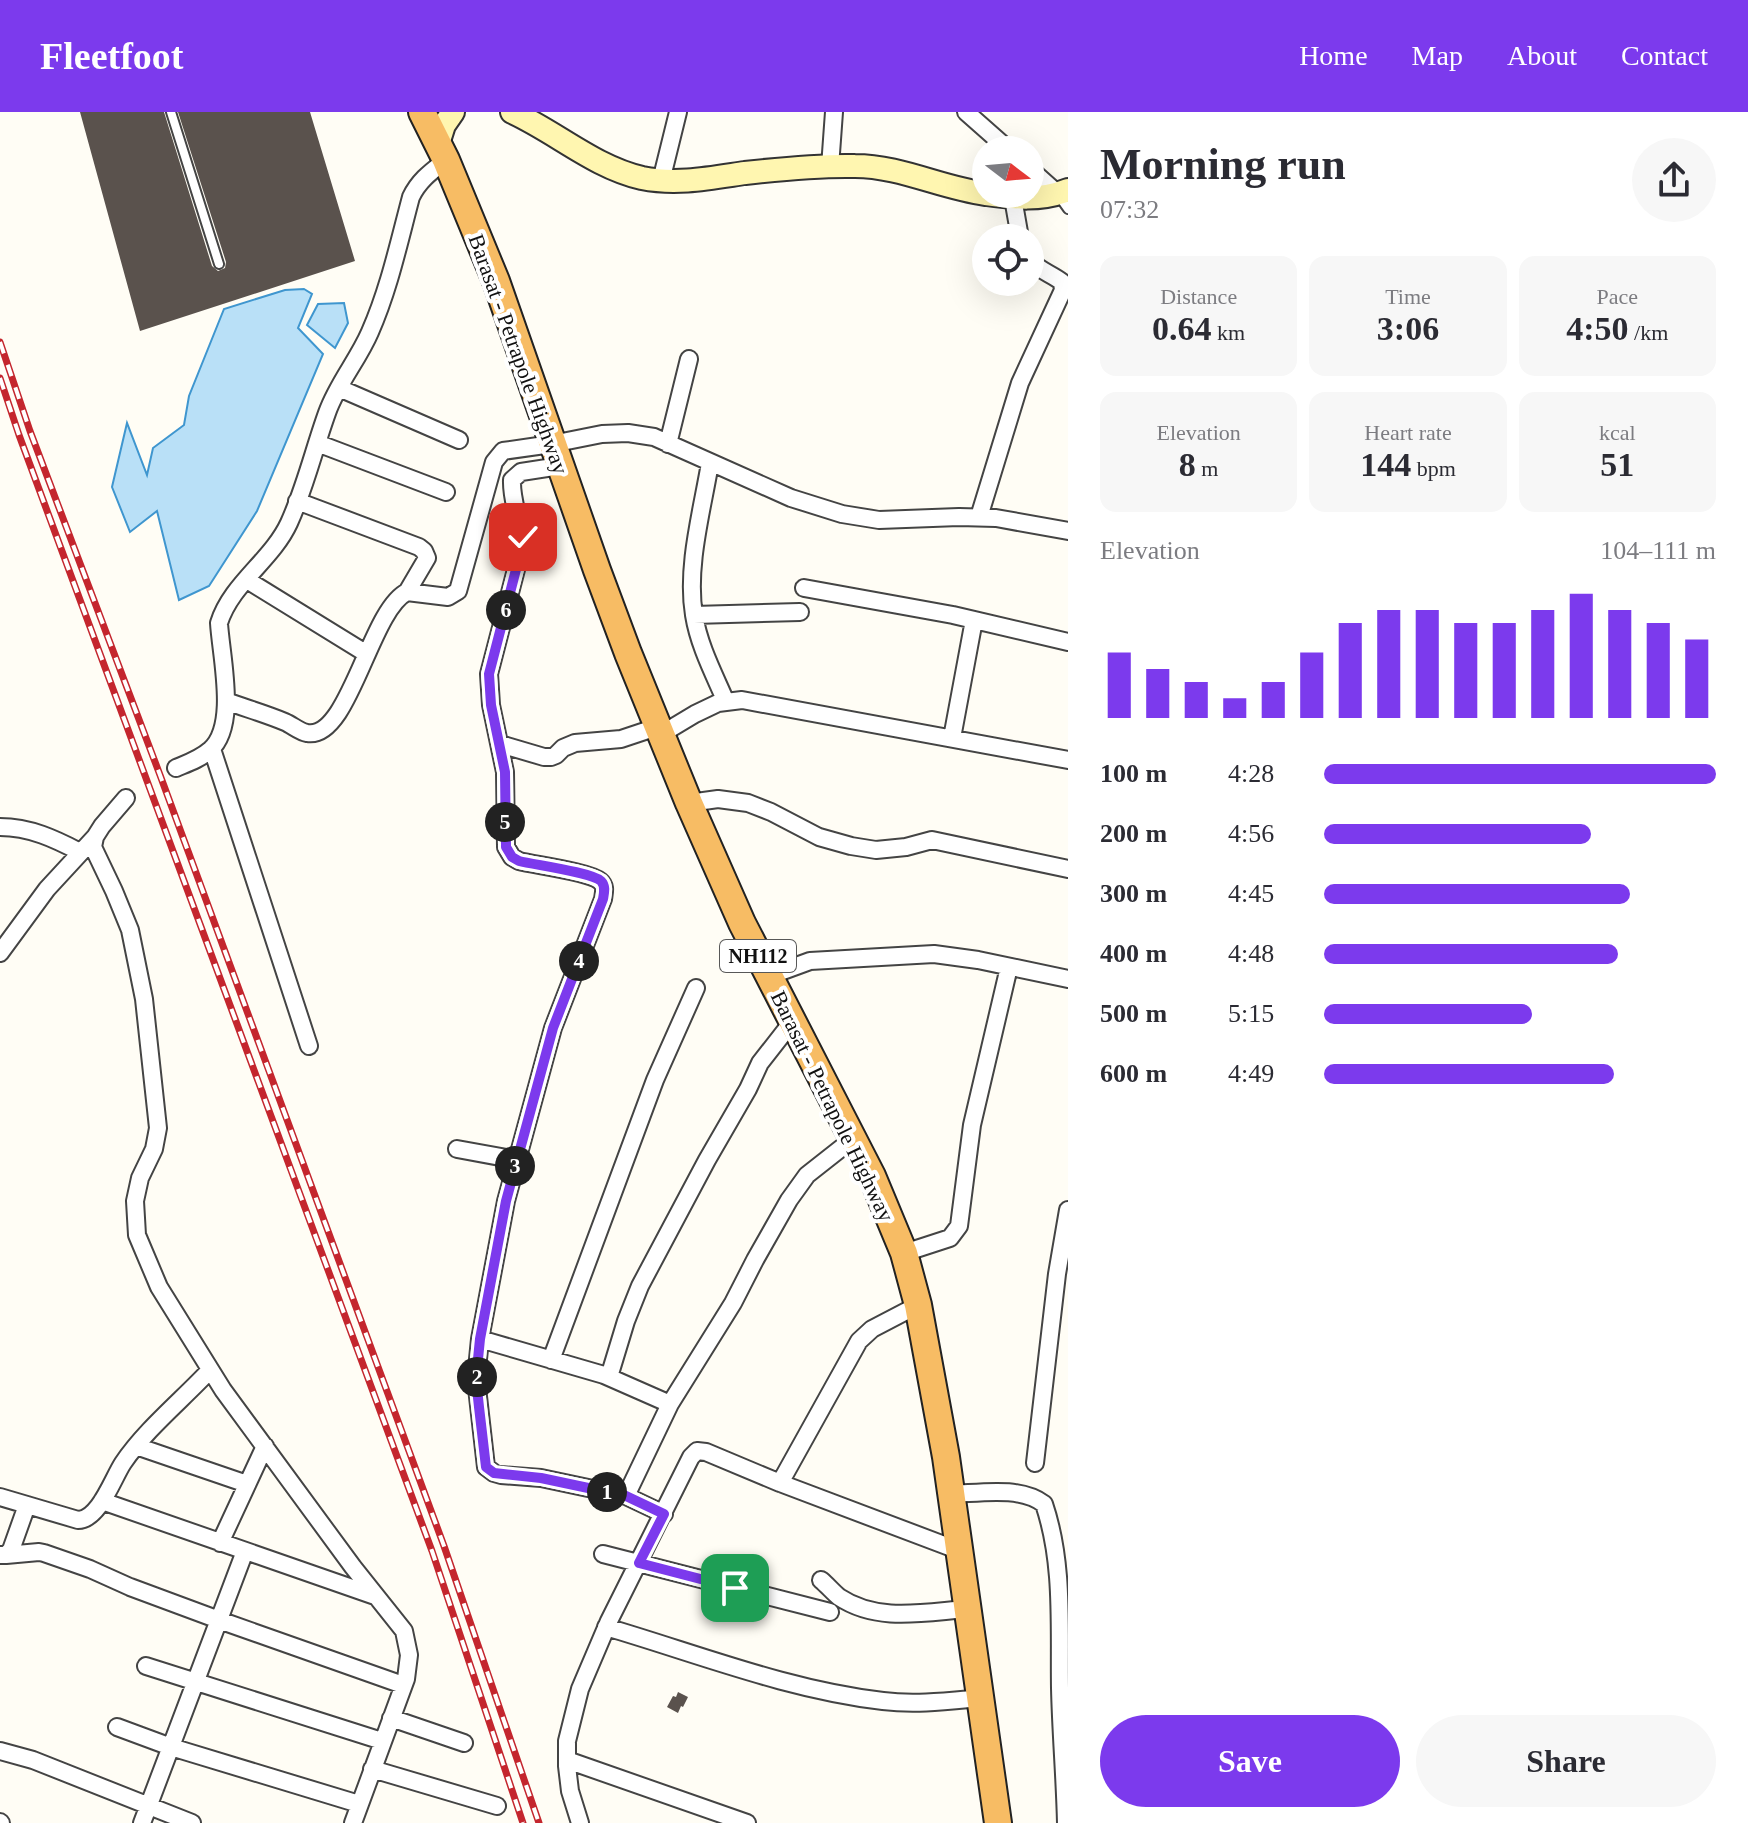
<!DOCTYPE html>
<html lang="en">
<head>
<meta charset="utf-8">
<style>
	body { margin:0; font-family:Georgia,serif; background:#f7f7f7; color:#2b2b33; height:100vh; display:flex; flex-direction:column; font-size:30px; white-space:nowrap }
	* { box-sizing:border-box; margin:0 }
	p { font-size:26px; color:#7c7c81 }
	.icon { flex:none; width:44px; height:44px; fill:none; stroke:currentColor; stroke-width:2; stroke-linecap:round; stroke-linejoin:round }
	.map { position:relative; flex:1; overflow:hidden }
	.details { display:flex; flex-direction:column; background:#fff; width:680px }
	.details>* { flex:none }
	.needle { width:52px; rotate:106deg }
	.tools { position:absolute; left:972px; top:24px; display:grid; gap:16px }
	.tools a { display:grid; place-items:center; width:72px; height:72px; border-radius:50%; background:#fff; box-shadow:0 8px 32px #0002; font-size:40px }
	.pin { position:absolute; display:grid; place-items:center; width:68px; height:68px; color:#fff; margin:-34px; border-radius:16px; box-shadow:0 4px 12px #0006 }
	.km { position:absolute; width:40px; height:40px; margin:-20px; border-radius:50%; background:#222; color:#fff; font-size:22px; line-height:40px; text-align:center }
	.round { display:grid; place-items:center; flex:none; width:84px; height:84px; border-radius:42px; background:#f7f7f7 }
	.overview { display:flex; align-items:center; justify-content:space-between; height:136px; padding:0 32px }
	h1 { font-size:44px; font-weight:700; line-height:60px }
	.metrics { display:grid; grid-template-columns:repeat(3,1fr); gap:12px; height:136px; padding:8px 32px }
	.metrics div { display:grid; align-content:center; border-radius:16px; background:#f7f7f7; text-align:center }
	.metrics b { font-size:34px; font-weight:700 }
	.metrics small { font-size:22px; font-weight:400 }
	.metrics p { font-size:22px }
	.chart { height:224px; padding:16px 32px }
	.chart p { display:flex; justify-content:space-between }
	.chart svg { width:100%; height:144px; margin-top:8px; stroke:#7c3aed; stroke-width:6 }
	.button { display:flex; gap:16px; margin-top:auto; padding:16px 32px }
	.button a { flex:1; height:92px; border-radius:48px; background:#7c3aed; color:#fff; font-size:32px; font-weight:700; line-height:92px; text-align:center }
	.button a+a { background:#f7f7f7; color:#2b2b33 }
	ul { padding:0 32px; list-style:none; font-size:26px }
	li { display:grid; grid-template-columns:128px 96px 1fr; align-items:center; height:60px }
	li i { height:20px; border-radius:10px; background:#7c3aed }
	header { display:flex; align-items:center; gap:48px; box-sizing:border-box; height:112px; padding:0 40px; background:#7c3aed; color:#fff }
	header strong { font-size:38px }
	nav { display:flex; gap:44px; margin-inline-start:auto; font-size:28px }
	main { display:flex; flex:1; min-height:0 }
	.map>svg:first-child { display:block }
	.water { fill:#b9e0f7; stroke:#3f96cf; stroke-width:2 }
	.building { fill:#5a524d }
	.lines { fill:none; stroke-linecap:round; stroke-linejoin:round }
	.service-casing { stroke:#444; stroke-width:12 }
	.minor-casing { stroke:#444; stroke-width:20 }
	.secondary-casing { stroke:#333; stroke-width:26 }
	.trunk-casing { stroke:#222; stroke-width:30 }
	.service { stroke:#fff; stroke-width:8 }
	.minor { stroke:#fff; stroke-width:16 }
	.secondary { stroke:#fff6b0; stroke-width:22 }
	.trunk { stroke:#f7bc64; stroke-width:26 }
	.rail-casing { stroke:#c4262e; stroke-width:7 }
	.rail { stroke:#fff; stroke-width:4; stroke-dasharray:12; stroke-linecap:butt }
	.route-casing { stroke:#fff; stroke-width:16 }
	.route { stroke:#7c3aed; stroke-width:10 }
	.labels { text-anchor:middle; stroke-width:8; stroke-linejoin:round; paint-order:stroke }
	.shield { fill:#fff; stroke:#585858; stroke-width:2 }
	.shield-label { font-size:20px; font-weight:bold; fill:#111 }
	.street-label { font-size:22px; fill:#111; stroke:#fff }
</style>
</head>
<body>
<header>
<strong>Fleetfoot</strong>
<nav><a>Home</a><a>Map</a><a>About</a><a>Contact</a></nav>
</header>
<main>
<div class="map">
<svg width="1068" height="1711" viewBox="0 0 1068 1711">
	<rect width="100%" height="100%" fill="#fffdf5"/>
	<path class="water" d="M304,177l8,5 -14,34 25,26 -66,157 -48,75 -30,14 -22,-89 -27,21 -18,-45 15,-64 20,52 6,-27 31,-23 5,-29 35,-87 61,-19z
		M344,191l4,20 -13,25 -28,-23 11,-21z"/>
	<path class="building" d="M80,0h84l48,154 6,5 7,-3 1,-6 -48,-150h132l45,149 -215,70z
		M678,1580l10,5 -5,10 -2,-1 -3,7 -11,-6 6,-11 3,1z"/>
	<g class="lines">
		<defs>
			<path id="service" d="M171,0l48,152
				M1058,83l10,14"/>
			<path id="minor" d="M966,0l43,38
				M830,55l4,-55
				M1030,57l28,25
				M661,69l17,-69
				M1013,86l7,40
				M339,276l120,52
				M317,331l129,49
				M668,332l21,-85
				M710,351c-8,48 -24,104 -16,152 5,31 20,59 32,87
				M560,354l-39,6 -9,8c-1,27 13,45 8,74l-31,120 2,31 14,67 1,75 6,10 7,4c16,4 71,11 81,20 6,5 4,11 3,18l-50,129 -47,173 -26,138 -4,40 10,88 8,6 7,2 40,3 85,18 38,18
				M297,389l122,46 5,4 3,7 -20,34
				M979,405l41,-134 43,-93 -1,-8c-10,-8 -24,-12 -32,-22
				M247,468l120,74
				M804,476l149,27 115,27
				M694,503l106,-3
				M226,589c19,7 40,13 59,21 7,3 15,10 22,11 42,8 63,-123 100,-141l41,5 10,-6 36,-129 9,-11 49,-7 50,-10 26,-1 26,4 137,61 51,16 37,6 80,-3 37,1 72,13
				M660,623l35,-21 23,-11 24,-3 326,60
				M952,626l22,-118
				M500,632l44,13h7l5,-2 7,-7 12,-5 46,-4 36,-12
				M212,637l97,297
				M176,656c12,-5 24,-9 34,-18 28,-24 11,-93 9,-127 12,-39 53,-63 70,-100 16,-35 25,-74 38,-110 10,-29 31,-53 43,-81 19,-43 29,-90 41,-135 8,-17 21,-26 35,-37
				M126,686l-24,28 -7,11 -2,10 21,44 16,39 14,69 14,129 -4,21 -14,29 -5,23 2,34 22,52 64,103 130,177 51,64 5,24 -3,24 -53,144
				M689,691l29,-4 30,4 23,9 48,25 32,9 25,4 30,-3 26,-7 136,29
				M0,715c30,0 55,12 80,25
				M0,841l47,-64 48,-52
				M769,864l41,-15 124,-7 44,6 90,19
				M457,1037l60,11
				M904,1141l46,-15 9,-12 13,-101 37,-158
				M480,1227l124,36 66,29
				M551,1248l104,-280 41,-92
				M609,1265l17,-56 14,-35 67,-126 41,-71 12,-26 32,-41
				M136,1334l111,38
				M1035,1351l22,-189 11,-64
				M780,1371l79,-142 13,-12 46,-24
				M952,1382c29,-1 68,-8 92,10 20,59 15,122 16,184 1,45 5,90 6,135
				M626,1384l44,-92 63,-101 22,-43 34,-60 18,-25 47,-37
				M0,1385l78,23c21,0 35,-42 45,-57 22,-33 60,-64 87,-93
				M102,1389l273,95
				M220,1431l45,-97
				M603,1442l227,58
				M0,1443h6l5,-5 16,-45
				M6,1443l33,-3 5,1 46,16 40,18 89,33 184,65
				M821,1468c6,5 12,12 18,17 39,26 86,15 129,12
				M606,1515c92,27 182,63 277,74 33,4 65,0 98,-3
				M146,1554l236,75
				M391,1606l73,25
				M117,1615l54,20 188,57
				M0,1639l33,9 159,63
				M567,1648l180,63
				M372,1657l125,37
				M0,1710l1,1
				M142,1711l103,-272
				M580,1711l-10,-32 -3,-25v-25l13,-52 29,-68 82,-164 6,-6 9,1 74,31 180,68"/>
			<path id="secondary" d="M512,0c44,20 82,55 130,66 35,7 69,0 103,-5 36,-4 74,-8 110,-7 45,0 86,22 131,28
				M438,32l6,-19 9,-13
				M986,82c28,4 55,7 82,-4"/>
			<path id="trunk" d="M422,0l24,48 50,121 101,289 31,83 61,150 53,120 130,253 32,77 14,52 28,152 52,366"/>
		</defs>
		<use href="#service" class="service-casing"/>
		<use href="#minor" class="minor-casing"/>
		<use href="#secondary" class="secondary-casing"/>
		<use href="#trunk" class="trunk-casing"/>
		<use href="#service" class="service"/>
		<use href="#minor" class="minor"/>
		<use href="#secondary" class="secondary"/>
		<use href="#trunk" class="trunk"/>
		<defs>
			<path id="rail" d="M0,230l30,89 130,344 284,771 95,277
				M0,266l19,57 413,1116 91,272"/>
		</defs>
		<use href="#rail" class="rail-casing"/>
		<use href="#rail" class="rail"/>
	</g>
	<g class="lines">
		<defs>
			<path id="route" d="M523,425l-3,17 -31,120 2,31 14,67 1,75 6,10 7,4c16,4 71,11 82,20 5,5 3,12 2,18l-50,129 -47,173 -26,138 -4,40 3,28 7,60 8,6 47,5 85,18 38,18 -25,49 96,25"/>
		</defs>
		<use href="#route" class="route-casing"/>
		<use href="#route" class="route"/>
	</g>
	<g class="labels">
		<rect class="shield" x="720" y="828" width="76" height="32" rx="6"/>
		<g class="shield-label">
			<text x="758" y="851">NH112</text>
		</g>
		<g class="street-label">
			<text transform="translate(519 242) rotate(70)" y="8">Barasat - Petrapole Highway</text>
			<text transform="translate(833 994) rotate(64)" y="8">Barasat - Petrapole Highway</text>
		</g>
	</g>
</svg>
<div class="tools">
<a><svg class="needle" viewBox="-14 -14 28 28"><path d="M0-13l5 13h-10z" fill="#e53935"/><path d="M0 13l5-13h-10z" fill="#7c7c81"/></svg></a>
<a><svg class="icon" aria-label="locate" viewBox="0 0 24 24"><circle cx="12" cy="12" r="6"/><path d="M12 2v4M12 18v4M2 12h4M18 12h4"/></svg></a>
</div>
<div class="pin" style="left:735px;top:1476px;background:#1e9e55"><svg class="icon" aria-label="arrive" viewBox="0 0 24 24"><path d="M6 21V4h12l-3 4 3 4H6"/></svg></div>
<div class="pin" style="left:523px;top:425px;background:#d93025"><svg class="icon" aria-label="check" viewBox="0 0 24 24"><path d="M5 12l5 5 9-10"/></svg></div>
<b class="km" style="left:607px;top:1380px">1</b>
<b class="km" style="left:477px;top:1265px">2</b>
<b class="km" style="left:515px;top:1054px">3</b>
<b class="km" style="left:579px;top:849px">4</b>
<b class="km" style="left:505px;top:710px">5</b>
<b class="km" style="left:506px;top:498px">6</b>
</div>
<section class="details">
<div class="overview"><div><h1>Morning run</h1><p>07:32</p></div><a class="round"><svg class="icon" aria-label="share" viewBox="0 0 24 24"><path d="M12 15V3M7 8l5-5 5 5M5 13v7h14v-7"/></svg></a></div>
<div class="metrics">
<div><p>Distance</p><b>0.64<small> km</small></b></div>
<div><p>Time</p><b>3:06</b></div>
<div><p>Pace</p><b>4:50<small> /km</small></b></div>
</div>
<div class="metrics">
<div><p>Elevation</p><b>8<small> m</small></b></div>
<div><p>Heart rate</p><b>144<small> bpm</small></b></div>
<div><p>kcal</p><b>51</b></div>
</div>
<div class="chart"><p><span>Elevation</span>104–111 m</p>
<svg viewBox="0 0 160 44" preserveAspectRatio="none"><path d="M5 44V24M15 44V29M25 44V33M35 44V38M45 44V33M55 44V24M65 44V15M75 44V11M85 44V11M95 44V15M105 44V15M115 44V11M125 44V6M135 44V11M145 44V15M155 44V20"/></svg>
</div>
<ul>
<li><b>100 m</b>4:28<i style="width:100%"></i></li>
<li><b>200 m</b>4:56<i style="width:68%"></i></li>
<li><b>300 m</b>4:45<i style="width:78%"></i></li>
<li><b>400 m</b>4:48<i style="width:75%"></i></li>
<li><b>500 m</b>5:15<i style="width:53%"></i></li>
<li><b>600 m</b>4:49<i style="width:74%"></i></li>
</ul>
<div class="button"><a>Save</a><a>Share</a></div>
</section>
</main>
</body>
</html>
